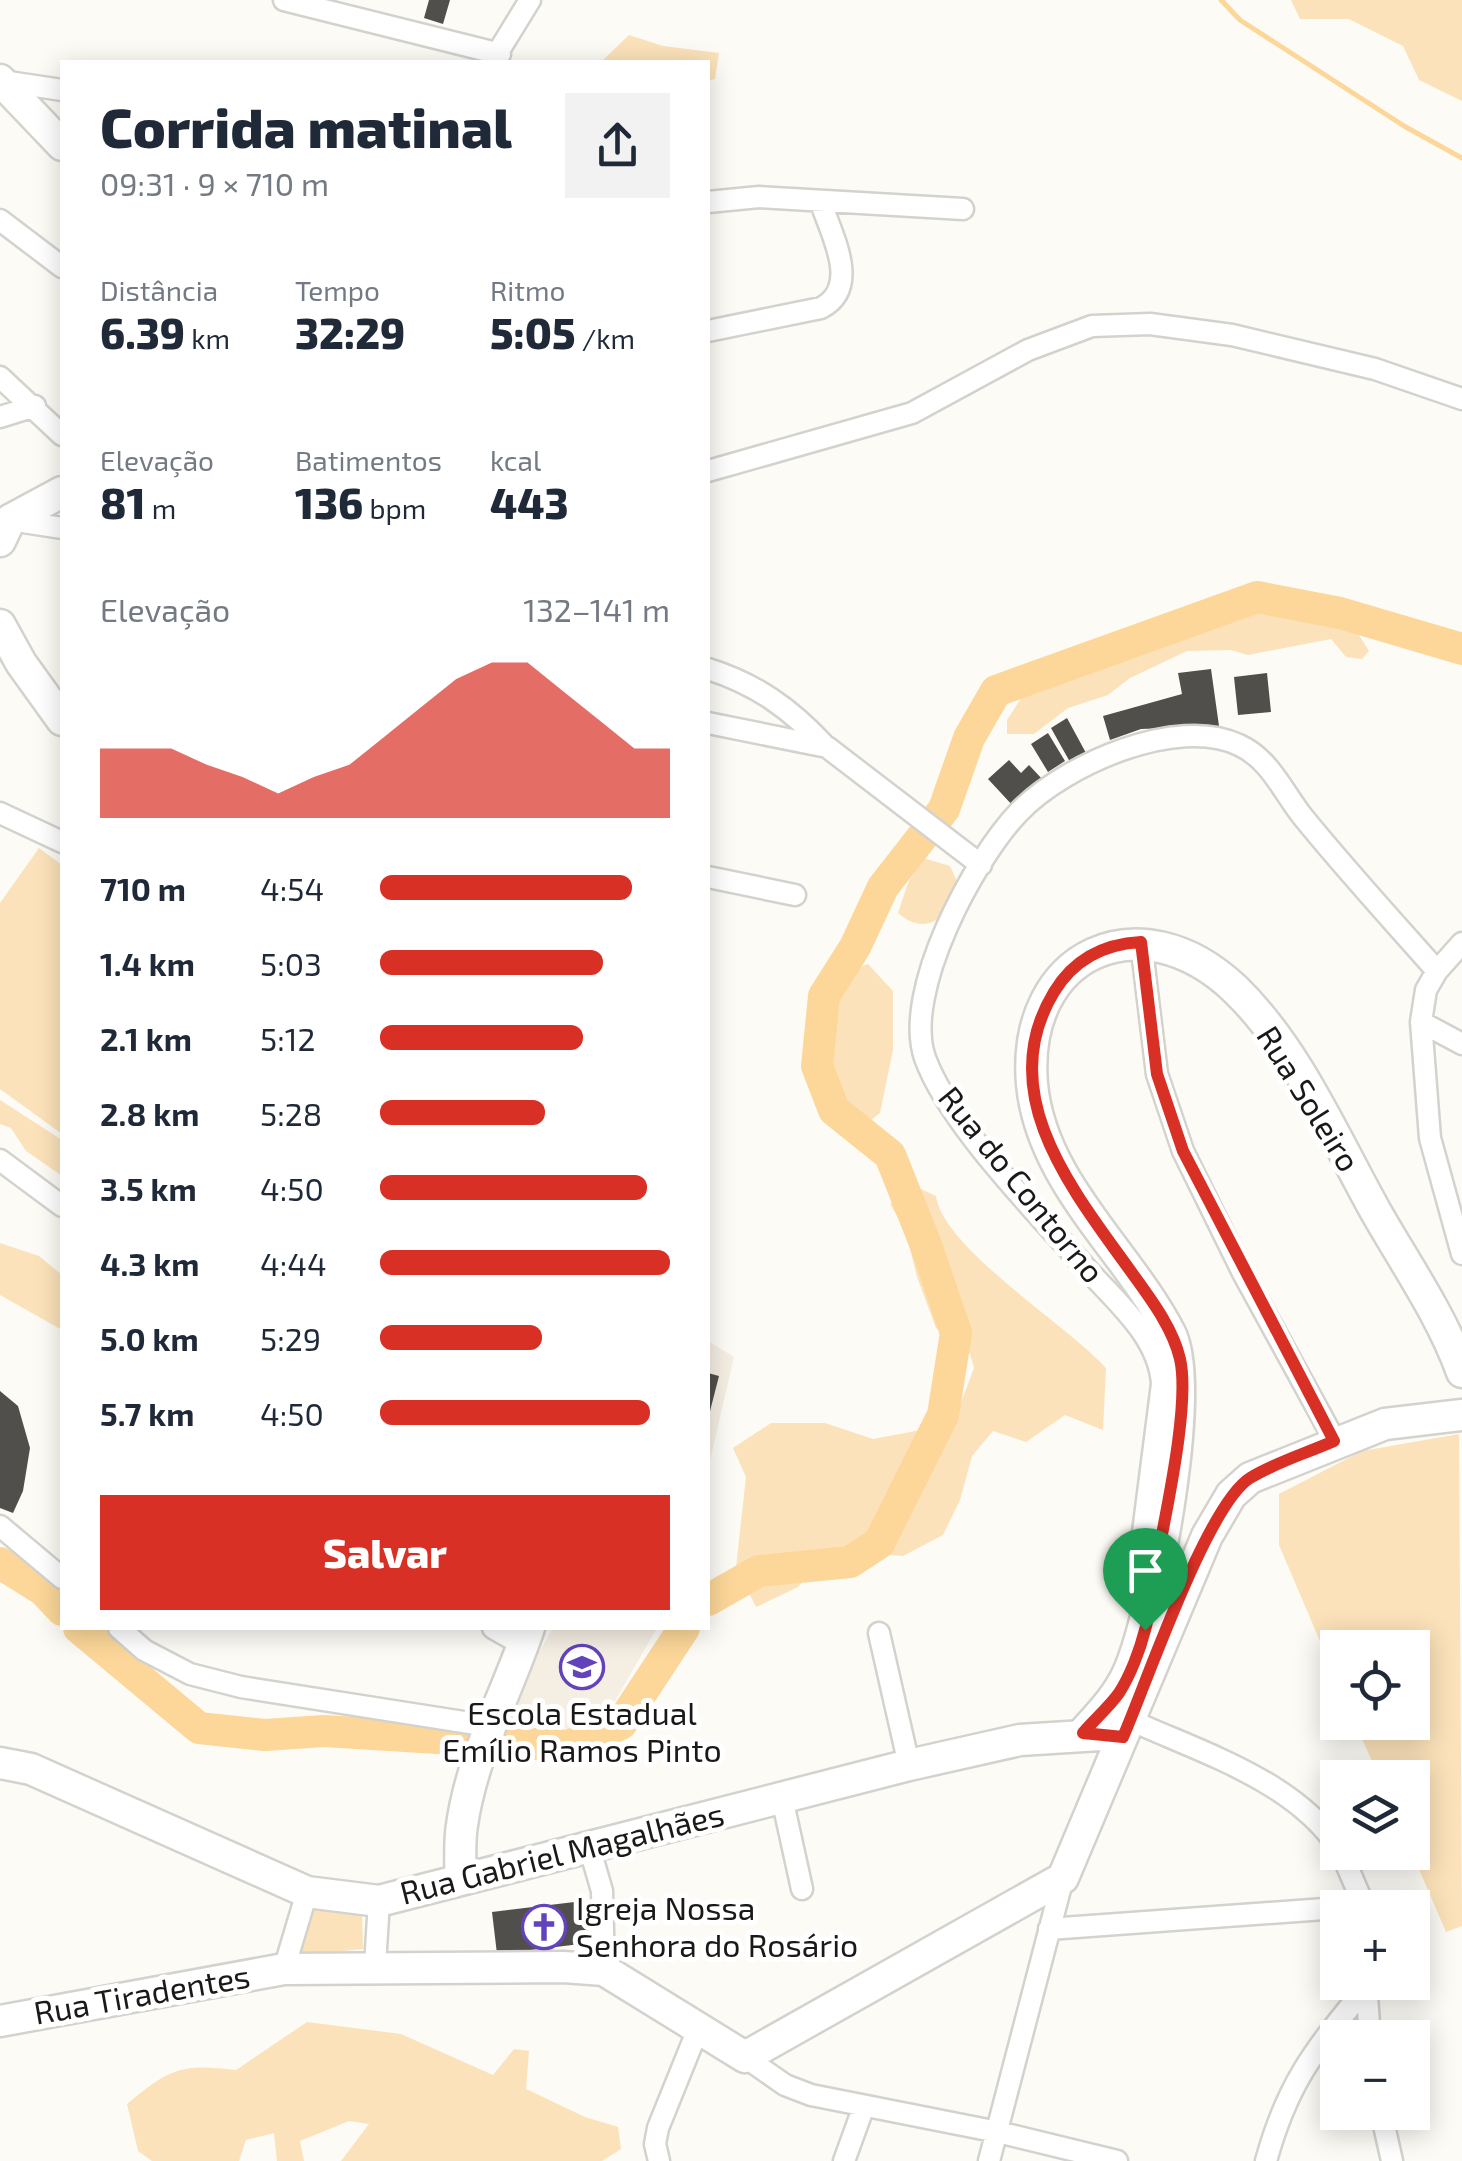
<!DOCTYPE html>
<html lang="pt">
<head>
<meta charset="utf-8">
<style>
	body { margin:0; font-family:"Exo 2",sans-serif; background:#f2f2f3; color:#1f2937; height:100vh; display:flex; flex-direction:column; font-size:38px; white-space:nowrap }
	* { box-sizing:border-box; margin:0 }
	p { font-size:32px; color:#747a83 }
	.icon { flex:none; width:55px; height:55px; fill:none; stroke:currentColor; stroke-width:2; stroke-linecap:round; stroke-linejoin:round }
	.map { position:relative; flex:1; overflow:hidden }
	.panel { position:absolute; left:60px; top:60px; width:650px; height:1570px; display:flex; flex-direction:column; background:#fff; border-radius:0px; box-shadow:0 5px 25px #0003 }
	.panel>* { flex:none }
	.tools { position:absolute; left:1320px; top:1630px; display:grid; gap:20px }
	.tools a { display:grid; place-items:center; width:110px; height:110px; border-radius:0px; background:#fff; box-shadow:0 5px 25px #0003; font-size:50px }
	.pin { position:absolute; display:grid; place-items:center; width:85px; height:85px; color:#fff; margin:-102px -42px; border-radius:50% 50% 50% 0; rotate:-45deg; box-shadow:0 0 10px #0007 }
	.pin .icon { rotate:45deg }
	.round { display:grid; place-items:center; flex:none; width:105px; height:105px; border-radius:0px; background:#f2f2f3 }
	.overview { display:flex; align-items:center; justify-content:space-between; height:170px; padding:0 40px }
	h1 { font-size:55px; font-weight:800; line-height:75px }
	.figures { display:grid; grid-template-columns:repeat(3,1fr); gap:15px; height:170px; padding:10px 40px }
	.figures div { display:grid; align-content:center }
	.figures b { font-size:42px; font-weight:800 }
	.figures small { font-size:28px; font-weight:400 }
	.figures p { font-size:28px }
	.chart { height:280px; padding:20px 40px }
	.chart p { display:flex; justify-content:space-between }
	.chart svg { width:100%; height:180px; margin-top:10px; fill:#d93025; opacity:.7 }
	.action { display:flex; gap:20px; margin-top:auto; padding:20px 40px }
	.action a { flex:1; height:115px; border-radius:0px; background:#d93025; color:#fff; font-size:40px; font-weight:800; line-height:115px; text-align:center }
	ul { padding:0 40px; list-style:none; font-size:32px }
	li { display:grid; grid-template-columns:160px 120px 1fr; align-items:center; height:75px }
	li i { height:25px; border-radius:12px; background:#d93025 }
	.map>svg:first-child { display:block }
	.built { fill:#f5eee3 }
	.green { fill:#fbe2ba }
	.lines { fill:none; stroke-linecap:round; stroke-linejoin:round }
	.stream { stroke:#fcd799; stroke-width:5 }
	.river { stroke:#fcd799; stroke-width:32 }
	.building { fill:#514f4b }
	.street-casing { stroke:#d4d2cd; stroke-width:25 }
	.secondary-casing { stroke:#d4d2cd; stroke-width:35 }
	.street { stroke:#fff; stroke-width:20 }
	.secondary { stroke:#fff; stroke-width:30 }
	.route-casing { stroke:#fff; stroke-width:20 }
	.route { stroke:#d93025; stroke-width:12 }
	.labels { text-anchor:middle; stroke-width:10; stroke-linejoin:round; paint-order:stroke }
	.street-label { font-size:32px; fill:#1a1918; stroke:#fff }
	.poi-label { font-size:32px; fill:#1a1918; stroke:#fff }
</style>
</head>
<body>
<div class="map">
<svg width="1462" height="2161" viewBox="0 0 1462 2161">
	<rect width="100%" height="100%" fill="#fdfbf6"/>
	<path class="built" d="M708,1341l26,16 -26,112z
		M553,1628h104l-45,78 -39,23 -77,-3z"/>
	<path class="green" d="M1291,0h171v101l-43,-21 -16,-34 -54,-27h-49z
		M629,35l34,11 56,7 -4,26 -7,2v-19h-107z
		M1280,607l77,25 12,19 -7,8 -16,-2 -15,-18 -83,16 -17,-5 -44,1 -57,27 -22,17 -40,13 -34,26h-27v-14l20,-31 48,-20 181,-61z
		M39,848l23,17v269l-62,-45v-186z
		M923,858l27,8 11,24c-14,26 -34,48 -63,23l10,-30z
		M868,964l25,27v59l-13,63 -29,23 -29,-15 -9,-24 26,-104 10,-22z
		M0,1100l62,40v36l-36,-25 -15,-23 -11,-4z
		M912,1185l24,11c7,52 131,129 170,172l-3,62 -38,-15 -39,27 -33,-11 -21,25 -12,44 -17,35 -40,21 -72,-5 -33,36 -42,20 -20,-40 10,-90 -13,-29 38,-25h54l48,16 80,-15 21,-56 -4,-14 -34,-26 -19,-51 -12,-48 -15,-25z
		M0,1243l39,13 23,19v55l-62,-35z
		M1459,1434l3,492 -16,6 -34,-79v-75l-33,-1 -24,-54 57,-1v-74h-74l-1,33 -58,-136v-51l83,-43z
		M309,1901l53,9 1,39 -69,7z
		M307,2022l94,12 92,41 21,-26 15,2 -3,38 59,28 33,10 3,22 -19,12h-261l28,-37 -20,-3 -49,20 4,20h-27l-3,-28 -28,7 -7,21h-87l-14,-10 -11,-47c42,-35 54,-41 109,-34z"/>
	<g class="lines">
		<path class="stream" d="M1221,0l19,20 164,106 58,32"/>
		<path class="river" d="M0,1563l43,27 19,20
			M708,1600l51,-29 91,-9 29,-19 64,-128 13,-82 -29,-85 -37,-93 -56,-45 -17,-44 7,-70 31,-49 28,-60 61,-78 25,-71 27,-47 261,-94 83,16 122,36
			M79,1628l120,100 66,7 59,-4 244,15 53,-22 63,-96"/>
	</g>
	<path class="building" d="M429,0h21l-7,24 -19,-6z
		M1211,669l8,57 -78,3 -31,11 -7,-24 79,-22 -4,-21z
		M1267,673l4,39 -33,3 -4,-38z
		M1067,718l19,35 -16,9 -19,-34z
		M1048,733l17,28 -17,11 -17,-28z
		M1009,760l12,13 8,-8 14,15 -29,27 -26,-28z
		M708,1373l11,3 -10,39h-1z
		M0,1391l18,15 12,42 -7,43 -10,22 -13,-5z
		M591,1900l6,42 -100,12 -5,-42z"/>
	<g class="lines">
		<defs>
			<path id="street" d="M284,0l216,54
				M492,62l38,-62
				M2,81l60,9
				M708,202l51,-5 204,12
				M0,220l62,47
				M708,331l113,-23c40,-21 11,-72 0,-105
				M0,377l62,58
				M0,417l35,-11
				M708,471l204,-58 116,-63 64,-24 58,-2 82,11 143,34 87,30
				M10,520l52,8
				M708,669c48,15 83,40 117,77
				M708,723l119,24 154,118
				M0,813l62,29
				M708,877l87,18
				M1141,942l16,132 26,77 60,122 92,168
				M1462,943l-25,28 -11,19 -5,32 9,116 32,116
				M1421,1022l41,22
				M0,1160l62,46
				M0,1526l62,52
				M1143,1597v-65l19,-148c-3,-48 -47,-83 -77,-117 -48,-54 -136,-143 -160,-209 -23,-66 49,-199 94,-246 45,-47 158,-97 220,-67 31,14 44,47 64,72 43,53 89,103 134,154
				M119,1628l25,22 46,24 51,13 248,39
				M493,1628l30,17
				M879,1633l30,132
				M1130,1720c70,32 163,60 208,127
				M782,1798l20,91
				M589,1846l13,45 2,79
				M1341,1852l24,56
				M1049,1929l289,-21
				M375,1965l4,-64
				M284,1969l23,-77
				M1366,1982l4,56
				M745,2057l40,28 26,10 187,37 119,29
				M1381,2112l11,49
				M659,2161l-4,-17 3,-16 40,-99
				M844,2161l20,-55
				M989,2161l74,-283
				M1266,2161c22,-80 49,-111 100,-174"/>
			<path id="secondary" d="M0,80l62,65
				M0,541l10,-21 52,-28
				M0,625l21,38 41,57
				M1083,1733c17,-19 34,-36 45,-60 26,-58 70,-286 42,-340 -43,-83 -129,-151 -138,-249 -11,-131 108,-185 203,-95 62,60 99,148 141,223 29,51 66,104 86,160
				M0,1763l31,6 276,123 72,9 530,-136 111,-25 80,-5
				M460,1879c1,-18 -1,-37 2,-54 10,-70 45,-132 67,-197
				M0,2021l284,-52 279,-2 41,3 141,87 318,-179 144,-342 24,-41 19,-17 135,-54 77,-9"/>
		</defs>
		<use href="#street" class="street-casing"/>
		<use href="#secondary" class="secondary-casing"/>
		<use href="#street" class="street"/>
		<use href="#secondary" class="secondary"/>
	</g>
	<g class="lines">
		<defs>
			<path id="route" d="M1141,942l16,132 26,77 151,290c-27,12 -58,21 -84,37 -43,27 -103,204 -127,259l-40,-4c11,-13 26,-26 36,-40 11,-17 21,-43 26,-63 7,-24 9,-50 13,-75 9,-48 32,-152 22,-196 -7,-31 -30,-61 -48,-86 -58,-81 -140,-179 -78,-281 20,-33 49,-48 87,-50z"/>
		</defs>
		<use href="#route" class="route-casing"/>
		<use href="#route" class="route"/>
	</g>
	<defs>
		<symbol id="school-ring" viewBox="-11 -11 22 22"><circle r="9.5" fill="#fff" stroke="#6243bc" stroke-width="1.5"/><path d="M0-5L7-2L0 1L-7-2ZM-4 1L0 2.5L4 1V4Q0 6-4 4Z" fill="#6243bc"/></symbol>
		<symbol id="church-ring" viewBox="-11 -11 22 22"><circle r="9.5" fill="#fff" stroke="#6243bc" stroke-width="1.5"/><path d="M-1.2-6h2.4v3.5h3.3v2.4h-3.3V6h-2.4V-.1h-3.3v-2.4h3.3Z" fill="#6243bc"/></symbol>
	</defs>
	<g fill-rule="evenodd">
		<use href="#school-ring" x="557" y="1642" width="50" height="50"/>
		<use href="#church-ring" x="519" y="1902" width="50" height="50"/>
	</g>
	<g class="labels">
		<g class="street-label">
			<text transform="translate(1308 1099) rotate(58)" y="11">Rua Soleiro</text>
			<text transform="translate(1021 1185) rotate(51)" y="11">Rua do Contorno</text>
			<text transform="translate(562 1854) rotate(-14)" y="11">Rua Gabriel Magalhães</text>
			<text transform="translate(142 1995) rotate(-10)" y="11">Rua Tiradentes</text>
		</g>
		<g class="poi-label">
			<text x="582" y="1725">Escola Estadual<tspan x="582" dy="37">Emílio Ramos Pinto</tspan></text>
			<text x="576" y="1920" text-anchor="start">Igreja Nossa<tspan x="576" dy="37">Senhora do Rosário</tspan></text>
		</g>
	</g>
</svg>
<div class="tools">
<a><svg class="icon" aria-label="locate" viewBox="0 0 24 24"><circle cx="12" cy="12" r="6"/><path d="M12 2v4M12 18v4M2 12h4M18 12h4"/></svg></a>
<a><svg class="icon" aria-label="layers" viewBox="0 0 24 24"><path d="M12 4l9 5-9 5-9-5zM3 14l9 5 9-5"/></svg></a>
<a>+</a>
<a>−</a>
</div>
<div class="pin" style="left:1145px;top:1630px;background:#1e9e55"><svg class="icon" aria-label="arrive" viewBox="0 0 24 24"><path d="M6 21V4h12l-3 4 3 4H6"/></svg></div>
<section class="panel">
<div class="overview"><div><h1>Corrida matinal</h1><p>09:31 · 9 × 710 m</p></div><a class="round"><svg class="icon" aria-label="share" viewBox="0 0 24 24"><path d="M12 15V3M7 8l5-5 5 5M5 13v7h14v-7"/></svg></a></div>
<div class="figures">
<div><p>Distância</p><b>6.39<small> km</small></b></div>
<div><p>Tempo</p><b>32:29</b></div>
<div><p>Ritmo</p><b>5:05<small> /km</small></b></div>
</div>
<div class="figures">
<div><p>Elevação</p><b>81<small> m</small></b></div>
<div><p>Batimentos</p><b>136<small> bpm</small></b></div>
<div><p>kcal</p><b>443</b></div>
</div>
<div class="chart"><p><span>Elevação</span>132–141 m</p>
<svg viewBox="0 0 160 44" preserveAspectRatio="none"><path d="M0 44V27L10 27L20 27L30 31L40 34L50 38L60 34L70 31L80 24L90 17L100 10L110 6L120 6L130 13L140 20L150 27L160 27V44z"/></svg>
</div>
<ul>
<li><b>710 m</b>4:54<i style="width:87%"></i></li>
<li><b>1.4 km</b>5:03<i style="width:77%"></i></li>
<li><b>2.1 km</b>5:12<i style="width:70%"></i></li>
<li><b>2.8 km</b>5:28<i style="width:57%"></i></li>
<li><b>3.5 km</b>4:50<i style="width:92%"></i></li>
<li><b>4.3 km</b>4:44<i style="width:100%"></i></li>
<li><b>5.0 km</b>5:29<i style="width:56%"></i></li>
<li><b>5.7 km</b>4:50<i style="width:93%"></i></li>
</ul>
<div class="action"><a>Salvar</a></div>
</section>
</div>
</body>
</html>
